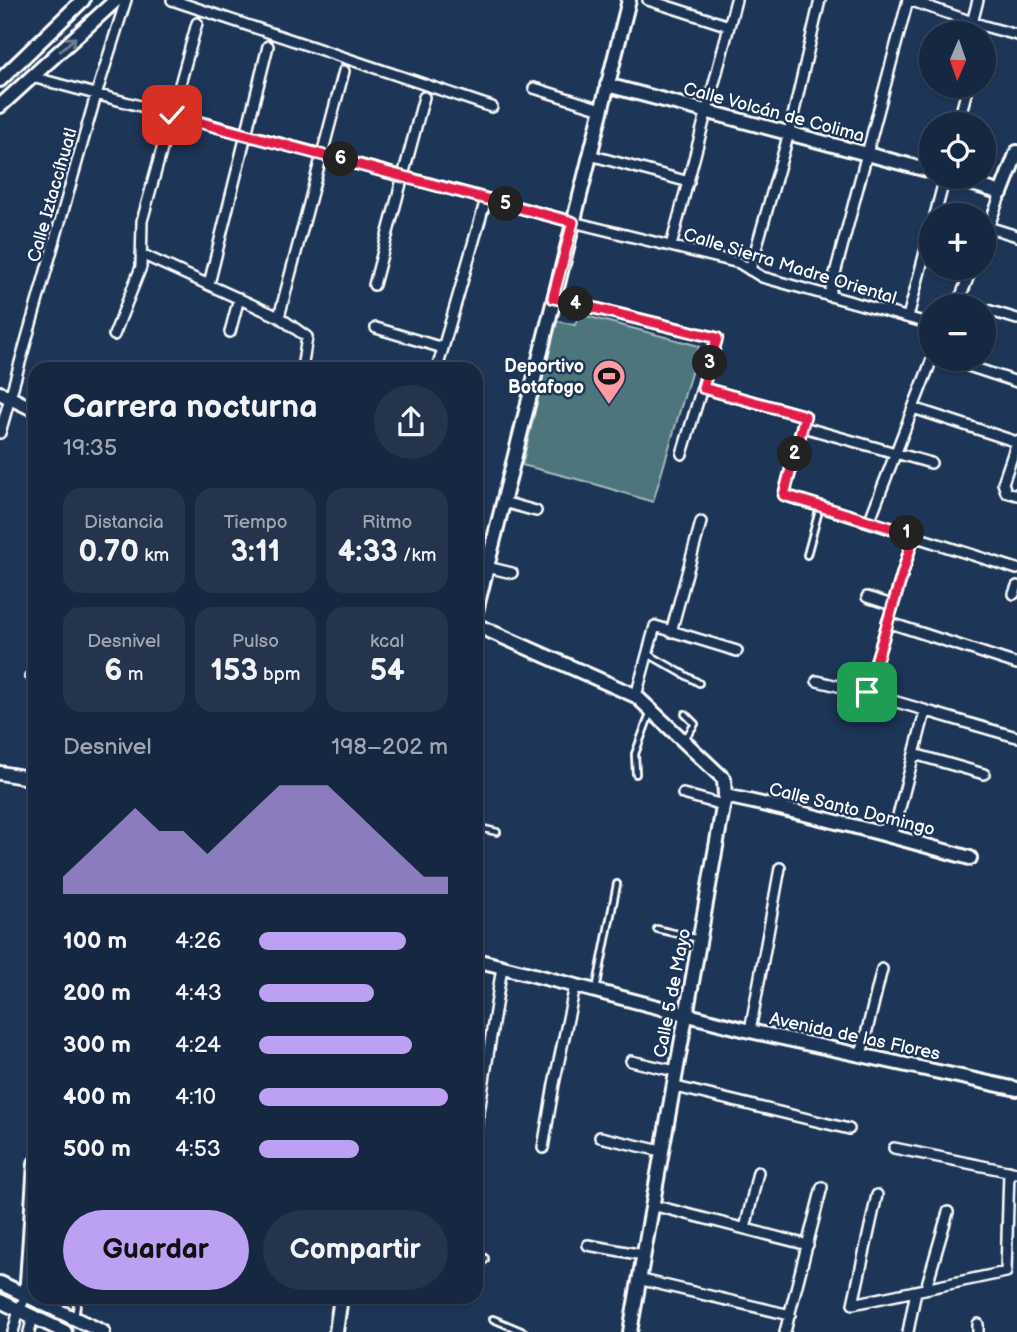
<!DOCTYPE html>
<html lang="es">
<head>
<meta charset="utf-8">
<style>
	body { margin:0; font-family:"Balsamiq Sans",sans-serif; background:#23344c; color:#f1f3f6; height:100vh; display:flex; flex-direction:column; font-size:26px; white-space:nowrap }
	* { box-sizing:border-box; margin:0 }
	p { font-size:23px; color:#9ea6b1 }
	.icon { flex:none; width:38px; height:38px; fill:none; stroke:currentColor; stroke-width:2; stroke-linecap:round; stroke-linejoin:round }
	.map { position:relative; flex:1; overflow:hidden }
	.sheet { position:absolute; left:28px; top:362px; width:455px; height:942px; display:flex; flex-direction:column; background:#162841; border-radius:21px; box-shadow:0 2px 5px #0004,0 0 0 2px #35445a }
	.sheet>* { flex:none }
	.needle { width:46px; rotate:182deg }
	.buttons { position:absolute; left:919px; top:21px; display:grid; gap:14px }
	.buttons a { display:grid; place-items:center; width:77px; height:77px; border-radius:50%; background:#162841; box-shadow:0 2px 5px #0004,0 0 0 2px #35445a; font-size:35px }
	.pin { position:absolute; display:grid; place-items:center; width:60px; height:60px; color:#fff; margin:-30px; border-radius:14px; box-shadow:0 4px 10px #0006 }
	.km { position:absolute; width:35px; height:35px; margin:-18px; border-radius:50%; background:#222; color:#fff; font-size:19px; line-height:35px; text-align:center }
	.round { display:grid; place-items:center; flex:none; width:74px; height:74px; border-radius:37px; background:#23344c }
	.head { display:flex; align-items:center; justify-content:space-between; height:119px; padding:0 35px }
	h1 { font-size:32px; font-weight:700; line-height:52px }
	.figures { display:grid; grid-template-columns:repeat(3,1fr); gap:10px; height:119px; padding:7px 35px }
	.figures div { display:grid; align-content:center; border-radius:18px; background:#23344c; text-align:center }
	.figures b { font-size:30px; font-weight:700 }
	.figures small { font-size:19px; font-weight:400 }
	.figures p { font-size:19px }
	.chart { height:196px; padding:14px 35px }
	.chart p { display:flex; justify-content:space-between }
	.chart svg { width:100%; height:126px; margin-top:7px; fill:#bca0f2; opacity:.7 }
	.action { display:flex; gap:14px; margin-top:auto; padding:14px 35px }
	.action a { flex:1; height:80px; border-radius:42px; background:#bca0f2; color:#111; font-size:28px; font-weight:700; line-height:80px; text-align:center }
	.action a+a { background:#23344c; color:#f1f3f6 }
	ul { padding:0 35px; list-style:none; font-size:23px }
	li { display:grid; grid-template-columns:112px 84px 1fr; align-items:center; height:52px }
	li i { height:18px; border-radius:9px; background:#bca0f2 }
	.map>svg:first-child { display:block }
	.green { fill:#4d767b; stroke:#a6babd; stroke-width:2 }
	.lines { fill:none; stroke-linecap:round; stroke-linejoin:round }
	.service-casing { stroke:#fff; stroke-width:10 }
	.minor-casing { stroke:#fff; stroke-width:14 }
	.tertiary-casing { stroke:#fff; stroke-width:18 }
	.secondary-casing { stroke:#fff; stroke-width:18 }
	.service { stroke:#1d3557; stroke-width:4.5 }
	.minor { stroke:#1d3557; stroke-width:9 }
	.tertiary { stroke:#1d3557; stroke-width:12 }
	.secondary { stroke:#1d3557; stroke-width:12 }
	.oneway { stroke:#6c7c92 }
	.route-casing { stroke:#fff; stroke-width:14 }
	.route { stroke:#e11d48; stroke-width:9 }
	.labels { text-anchor:middle; stroke-width:5; stroke-linejoin:round; paint-order:stroke }
	.street-label { font-size:18px; fill:#fff; stroke:#1d3557 }
	.poi-label { font-size:18px; font-weight:bold; fill:#fff; stroke:#1d3557; text-anchor:end }
</style>
</head>
<body>
<div class="map">
<svg width="1017" height="1332" viewBox="0 0 1017 1332">
	<rect width="100%" height="100%" fill="#1d3557"/>
	<filter id="ink" filterUnits="userSpaceOnUse"><feTurbulence type="fractalNoise" baseFrequency=".0143" numOctaves="2"/><feDisplacementMap in="SourceGraphic" scale="14" xChannelSelector="R" yChannelSelector="G"/><feConvolveMatrix kernelMatrix="1 2 1 2 8 2 1 2 1" color-interpolation-filters="sRGB"/></filter>
	<g filter="url(#ink)">
		<path class="green" d="M579,314l120,32 -46,156 -65,-20 -66,-17 35,-144 18,4z"/>
		<g class="lines">
			<defs>
				<path id="service" d="M807,555l13,-48
					M648,654l51,29
					M28,676l7,1
					M684,740l11,-16 -10,-10
					M636,774l-1,-20 16,-43
					M476,827l21,5
					M657,929l42,10
					M596,990l21,-106
					M75,1318l3,-21
					M493,1319l31,13"/>
				<path id="minor" d="M172,0l320,107
					M648,0l81,26
					M909,0l75,26 33,9
					M972,23l6,-23
					M32,77l541,145 166,41 23,14 169,47
					M534,88l67,21
					M958,124l10,-38
					M590,155l99,27
					M935,215l10,-38
					M988,227l29,9
					M984,239l17,-46
					M671,246l65,-246
					M141,254l138,63 28,20 -5,32
					M750,270l39,-137 31,-133
					M209,284l59,-238
					M374,285l50,-188
					M829,296l79,-296
					M553,298l164,40 -35,116
					M959,301l16,5
					M957,306l15,-38
					M984,309l33,10
					M279,317l65,-246
					M908,317l23,-88
					M376,328l67,20
					M230,332l9,-34
					M114,335l27,-68 1,-46 55,-198
					M947,359l70,23
					M437,369l49,-170
					M703,388l102,28 -21,79 233,74
					M913,408l104,34
					M803,427l128,36
					M0,433l96,-338 30,-95
					M1017,442l-14,41 3,9 11,3
					M503,502l33,9
					M869,522l63,-163
					M487,567l25,6
					M1014,594l3,-8
					M867,597l25,8
					M887,622l130,42
					M671,632l30,-110
					M817,681c67,15 133,38 200,56
					M867,692l47,-157
					M636,696l19,-70 82,25
					M914,754l70,20
					M683,794l40,11
					M876,831l19,-4 30,-115
					M750,1031l30,-163
					M861,1055l21,-86
					M631,1061l44,10
					M672,1086l177,43
					M476,1131l26,-164
					M600,1137l61,14
					M543,1148l11,-64 21,-98
					M894,1148l123,25
					M877,1195l-24,109 153,-32 3,-101
					M652,1205l156,40
					M745,1229l13,-57
					M588,1245l55,10
					M476,1257l7,2
					M638,1279l152,36
					M926,1288l22,-76
					M978,1324v8
					M13,1332l6,-22 7,-14
					M29,1332l4,-15
					M785,1332l37,-145
					M908,1332l8,-41"/>
				<path id="tertiary" d="M607,85l324,86
					M951,177l50,16 16,-41
					M476,611l153,-611
					M0,773l35,6
					M476,960l274,71 267,58
					M26,1296l9,-133
					M336,1332l5,-35
					M630,1332l95,-536"/>
				<path id="secondary" d="M0,80l83,-80
					M0,106l116,-106
					M0,393l35,17
					M476,625l160,71 88,83 1,17c83,17 164,39 245,62
					M0,1283l103,49
					M0,1301l65,31"/>
			</defs>
			<use href="#service" class="service-casing"/>
			<use href="#minor" class="minor-casing"/>
			<use href="#tertiary" class="tertiary-casing"/>
			<use href="#secondary" class="secondary-casing"/>
			<use href="#service" class="service"/>
			<use href="#minor" class="minor"/>
			<use href="#tertiary" class="tertiary"/>
			<use href="#secondary" class="secondary"/>
		</g>
		<defs><path id="oneway-shaft" d="M-6 0H5M1.5-3L5.5 0L1.5 3" fill="none" stroke-width="1.6" stroke-linecap="round" stroke-linejoin="round" transform="scale(1.75)"/></defs>
		<use class="oneway" href="#oneway-shaft" transform="translate(68 44) rotate(-42)"/>
	</g>
	<g class="lines" filter="url(#ink)">
		<defs>
			<path id="route" d="M172,115l401,107 -20,76 164,40 -14,50 102,28 -21,79 130,40 -47,157"/>
		</defs>
		<use href="#route" class="route-casing"/>
		<use href="#route" class="route"/>
	</g>
	<defs>
		<symbol id="stadium-pin" viewBox="-11 -11 22 30"><path d="M0 17L-7.5 6A9.5 9.5 0 1 1 7.5 6Z" fill="#ff9aa2" stroke="#1d3557"/><path d="M0-5a6.5 5 0 1 0 0 10a6.5 5 0 1 0 0-10ZM-3.5-1.8h7v3.6h-7Z" fill="#111"/></symbol>
	</defs>
	<g fill-rule="evenodd">
		<use href="#stadium-pin" x="590" y="357" width="38" height="52"/>
	</g>
	<g class="labels">
		<g class="street-label">
			<text transform="translate(774 112) rotate(15)" y="6">Calle Volcán de Colima</text>
			<text transform="translate(52 195) rotate(-74)" y="6">Calle Iztaccíhuatl</text>
			<text transform="translate(790 266) rotate(17)" y="6">Calle Sierra Madre Oriental</text>
			<text transform="translate(852 809) rotate(14)" y="6">Calle Santo Domingo</text>
			<text transform="translate(672 993) rotate(-79)" y="6">Calle 5 de Mayo</text>
			<text transform="translate(855 1036) rotate(12)" y="6">Avenida de las Flores</text>
		</g>
		<g class="poi-label">
			<text x="584" y="372">Deportivo<tspan x="584" dy="21">Botafogo</tspan></text>
		</g>
	</g>
</svg>
<div class="buttons">
<a><svg class="needle" viewBox="-14 -14 28 28"><path d="M0-13l5 13h-10z" fill="#e53935"/><path d="M0 13l5-13h-10z" fill="#9ea6b1"/></svg></a>
<a><svg class="icon" aria-label="locate" viewBox="0 0 24 24"><circle cx="12" cy="12" r="6"/><path d="M12 2v4M12 18v4M2 12h4M18 12h4"/></svg></a>
<a>+</a>
<a>−</a>
</div>
<div class="pin" style="left:867px;top:692px;background:#1e9e55"><svg class="icon" aria-label="arrive" viewBox="0 0 24 24"><path d="M6 21V4h12l-3 4 3 4H6"/></svg></div>
<div class="pin" style="left:172px;top:115px;background:#d93025"><svg class="icon" aria-label="check" viewBox="0 0 24 24"><path d="M5 12l5 5 9-10"/></svg></div>
<b class="km" style="left:907px;top:533px">1</b>
<b class="km" style="left:795px;top:454px">2</b>
<b class="km" style="left:710px;top:363px">3</b>
<b class="km" style="left:576px;top:304px">4</b>
<b class="km" style="left:506px;top:204px">5</b>
<b class="km" style="left:341px;top:159px">6</b>
<section class="sheet">
<div class="head"><div><h1>Carrera nocturna</h1><p>19:35</p></div><a class="round"><svg class="icon" aria-label="share" viewBox="0 0 24 24"><path d="M12 15V3M7 8l5-5 5 5M5 13v7h14v-7"/></svg></a></div>
<div class="figures">
<div><p>Distancia</p><b>0.70<small> km</small></b></div>
<div><p>Tiempo</p><b>3:11</b></div>
<div><p>Ritmo</p><b>4:33<small> /km</small></b></div>
</div>
<div class="figures">
<div><p>Desnivel</p><b>6<small> m</small></b></div>
<div><p>Pulso</p><b>153<small> bpm</small></b></div>
<div><p>kcal</p><b>54</b></div>
</div>
<div class="chart"><p><span>Desnivel</span>198–202 m</p>
<svg viewBox="0 0 160 44" preserveAspectRatio="none"><path d="M0 44V38L10 30L20 22L30 14L40 22L50 22L60 30L70 22L80 14L90 6L100 6L110 6L120 14L130 22L140 30L150 38L160 38V44z"/></svg>
</div>
<ul>
<li><b>100 m</b>4:26<i style="width:78%"></i></li>
<li><b>200 m</b>4:43<i style="width:61%"></i></li>
<li><b>300 m</b>4:24<i style="width:81%"></i></li>
<li><b>400 m</b>4:10<i style="width:100%"></i></li>
<li><b>500 m</b>4:53<i style="width:53%"></i></li>
</ul>
<div class="action"><a>Guardar</a><a>Compartir</a></div>
</section>
</div>
</body>
</html>
